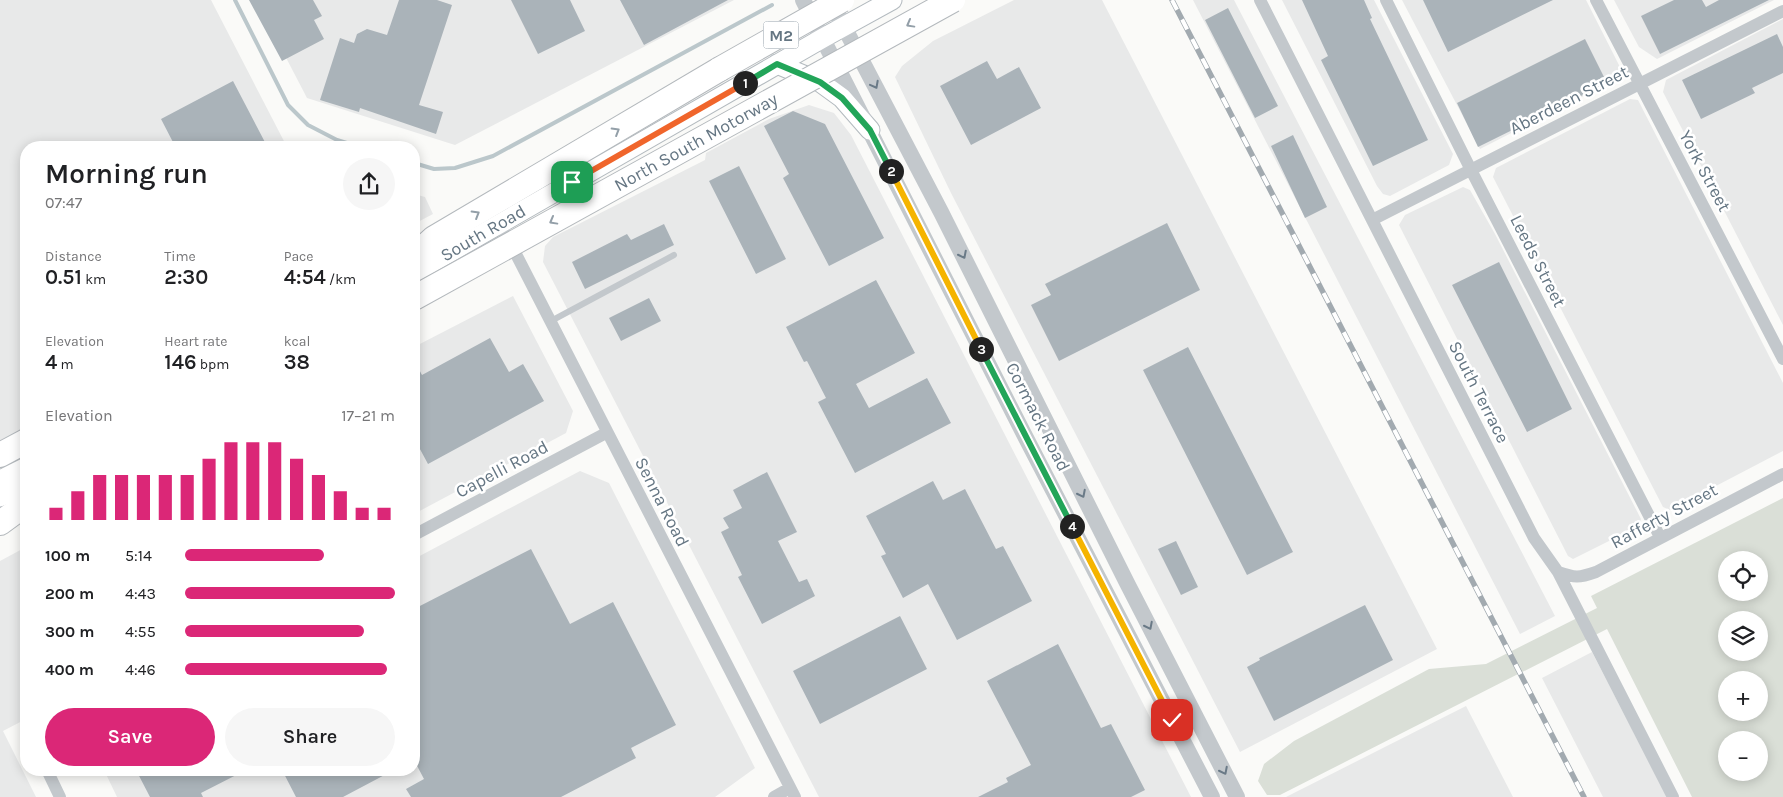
<!DOCTYPE html>
<html lang="en">
<head>
<meta charset="utf-8">
<style>
	body { margin:0; font-family:Karla,sans-serif; background:#f6f6f6; color:#202124; height:100vh; display:flex; flex-direction:column; font-size:19px; white-space:nowrap }
	* { box-sizing:border-box; margin:0 }
	p { font-size:16px; color:#757577 }
	.icon { flex:none; width:28px; height:28px; fill:none; stroke:currentColor; stroke-width:2; stroke-linecap:round; stroke-linejoin:round }
	.map { position:relative; flex:1; overflow:hidden }
	.sheet { position:absolute; left:20px; top:141px; width:400px; height:635px; display:flex; flex-direction:column; background:#fff; border-radius:20px; box-shadow:0 2px 12px #0003 }
	.sheet>* { flex:none }
	.controls { position:absolute; left:1718px; top:551px; display:grid; gap:10px }
	.controls a { display:grid; place-items:center; width:50px; height:50px; border-radius:50%; background:#fff; box-shadow:0 2px 12px #0003; font-size:25px }
	.pin { position:absolute; display:grid; place-items:center; width:42px; height:42px; color:#fff; margin:-21px; border-radius:10px; box-shadow:0 2px 8px #0006 }
	.km { position:absolute; width:25px; height:25px; margin:-12px; border-radius:50%; background:#222; color:#fff; font-size:14px; line-height:25px; text-align:center }
	.round { display:grid; place-items:center; flex:none; width:52px; height:52px; border-radius:26px; background:#f6f6f6 }
	.overview { display:flex; align-items:center; justify-content:space-between; height:85px; padding:0 25px }
	h1 { font-size:28px; font-weight:600; line-height:38px }
	.figures { display:grid; grid-template-columns:repeat(3,1fr); gap:8px; height:85px; padding:5px 25px }
	.figures div { display:grid; align-content:center }
	.figures b { font-size:21px; font-weight:600 }
	.figures small { font-size:14px; font-weight:400 }
	.figures p { font-size:14px }
	.chart { height:140px; padding:10px 25px }
	.chart p { display:flex; justify-content:space-between }
	.chart svg { width:100%; height:90px; margin-top:5px; stroke:#db2777; stroke-width:6 }
	.button { display:flex; gap:10px; margin-top:auto; padding:10px 25px }
	.button a { flex:1; height:58px; border-radius:30px; background:#db2777; color:#fff; font-size:20px; font-weight:600; line-height:58px; text-align:center }
	.button a+a { background:#f6f6f6; color:#202124 }
	ul { padding:0 25px; list-style:none; font-size:16px }
	li { display:grid; grid-template-columns:80px 60px 1fr; align-items:center; height:38px }
	li i { height:12px; border-radius:6px; background:#db2777 }
	.map>svg:first-child { display:block }
	.built { fill:#e8e9e9 }
	.green { fill:#dadfd7; fill-rule:evenodd }
	.lines { fill:none; stroke-linecap:round; stroke-linejoin:round }
	.stream { stroke:#bbc7cb; stroke-width:4 }
	.building { fill:#aab3b9 }
	.secondary-casing { stroke:#b3babf; stroke-width:21 }
	.motorway-casing { stroke:#b4b9bd; stroke-width:26 }
	.service { stroke:#c3c8cc; stroke-width:6 }
	.minor { stroke:#c3c8cc; stroke-width:12 }
	.tertiary { stroke:#c3c8cc; stroke-width:16 }
	.secondary { stroke:#fff; stroke-width:19 }
	.motorway { stroke:#fff; stroke-width:24 }
	.rail-casing { stroke:#a2aab0; stroke-width:5.5 }
	.rail { stroke:#fff; stroke-width:4; stroke-dasharray:11; stroke-linecap:butt }
	.motorway-bridge-casing { stroke:#b4b9bd; stroke-width:26; stroke-linecap:butt }
	.motorway-bridge { stroke:#fff; stroke-width:24 }
	.oneway { stroke:#939fa8 }
	.oneway2 { stroke:#6a7a87 }
	.split-1-casing { stroke:#fff; stroke-width:10 }
	.split-2-casing { stroke:#fff; stroke-width:10 }
	.split-3-casing { stroke:#fff; stroke-width:10 }
	.split-4-casing { stroke:#fff; stroke-width:10 }
	.split-5-casing { stroke:#fff; stroke-width:10 }
	.split-1 { stroke:#f0652b; stroke-width:6 }
	.split-2 { stroke:#22a559; stroke-width:6 }
	.split-3 { stroke:#f5b400; stroke-width:6 }
	.split-4 { stroke:#22a559; stroke-width:6 }
	.split-5 { stroke:#f5b400; stroke-width:6 }
	.labels { text-anchor:middle; stroke-width:5; stroke-linejoin:round; paint-order:stroke }
	.shield { fill:#fff; stroke:#939fa8; stroke-width:1 }
	.shield-label { font-size:16px; font-weight:bold; fill:#657683 }
	.street-label { font-size:18px; fill:#657683; stroke:#fff }
</style>
</head>
<body>
<div class="map">
<svg width="1783" height="797" viewBox="0 0 1783 797">
	<rect width="100%" height="100%" fill="#fafaf8"/>
	<path class="built" d="M0,0h211l76,147 -261,1v280l-26,13z
		M256,0h478l-279,145 -148,-47z
		M1014,0h88l335,649 -197,103 -289,-559 -56,-116 7,-11 31,-25z
		M1193,0h41l321,616 -35,18z
		M1282,0h92l79,154 -4,11 -59,31 -7,-2 -6,-8z
		M1402,0h184l35,69 -4,10 -137,70z
		M1614,0h160l-117,59 -18,-12z
		M1783,19v306l-120,-233 3,-12z
		M1630,99l8,1 145,283v68l-113,59 -7,-3 -170,-330 3,-9z
		M809,105l25,8 17,22 340,662h-372l-276,-535 2,-16 8,-9 152,-77 1,-7 63,-34z
		M1463,187l7,3 25,44 146,285 -2,7 -66,33 -5,-3 -169,-331 6,-10z
		M414,194l11,3 8,17 -19,10z
		M513,296l60,115 -7,22 -152,81v-167z
		M580,471l29,12 146,285 -40,29h-598l-13,-27h310v-211z
		M26,547v172l-23,12 33,66h-36v-236z
		M1592,652l75,145h-64l-61,-119z
		M1466,706l47,91h-227z"/>
	<path class="green" d="M1783,498v299h-91l-85,-168 -327,166h-13l-9,-14 6,-17 30,-23 135,-72 57,-5 111,-56 -6,-12zM1726,560h33v32h-33zM1726,620h33v32h-33zM1726,680h33v32h-33zM1726,740h33v32h-33z"/>
	<g class="lines">
		<path class="stream" d="M235,0l53,105 20,20 29,15 26,8
			M414,163l20,6 21,-1 38,-12 279,-151"/>
	</g>
	<path class="building" d="M249,0h64l9,16 -8,4 10,19 -42,22z
		M399,0h38l15,5 -33,100 24,7 -7,22 -76,-26 -1,4 -39,-12 20,-62 14,5 3,-9 10,-5 20,6z
		M511,0h59l15,31 -47,23z
		M620,0h108l-84,45z
		M1302,0h62l8,18 -2,1 58,121 -55,26 -52,-106 7,-4z
		M1423,0h130l-105,52z
		M1674,0h28l4,7 13,-7h50l-109,54 -19,-38z
		M1228,8l50,98 -23,12 -50,-98z
		M1777,34l6,13v26l-31,15 3,5 -54,26 -19,-39z
		M1585,39l22,44 -129,64 -21,-44z
		M987,61l10,18 22,-12 22,41 -70,37 -31,-59z
		M233,81l35,67h-92l-15,-29z
		M793,111l32,13 59,114 -55,28 -46,-88 6,-4 -25,-48z
		M1293,135l34,72 -22,11 -34,-72z
		M739,166l47,93 -30,15 -47,-93z
		M1167,223l33,67 -141,71 -28,-56 20,-10 -6,-11z
		M664,224l10,21 -89,44 -13,-27 55,-28 4,6z
		M1499,262l73,147 -45,23 -75,-147z
		M876,280l39,73 -59,31 13,24 58,-30 24,45 -96,50 -37,-71 8,-4 -19,-37 -3,1 -18,-35z
		M649,298l12,23 -40,20 -12,-23z
		M490,338l19,34 14,-8 21,37 -116,63 -14,-26v-78l8,15z
		M1188,347l105,205 -46,23 -104,-205z
		M767,472l30,60 -19,9 21,41 8,-3 8,17 -53,28 -24,-47 4,-2 -21,-43 8,-4 -6,-10 19,-10 -9,-18z
		M933,481l10,19 22,-11 31,60 7,-3 29,55 -75,39 -29,-56 -25,14 -22,-42 5,-2 -20,-38z
		M1176,541l22,46 -17,8 -23,-46z
		M531,549l39,75 43,-22 63,123 -45,23 5,10 -75,39h-150l-5,-8 18,-10 -10,-19v-151z
		M1365,605l28,55 -119,61 -27,-54 13,-7 -1,-2z
		M900,616l27,53 -107,55 -27,-53z
		M1058,644l43,84 10,-4 34,66 -14,7h-153l30,-15 -2,-4 25,-13 -44,-84z
		M136,770h110l-45,23 2,4h-53z
		M282,770h112l-51,27h-47z"/>
	<g class="lines">
		<defs>
			<path id="secondary" d="M777,64l43,18 22,16 28,32
				M414,273l409,-235 69,-38
				M0,497l26,-14"/>
			<path id="motorway" d="M414,256l20,-18 286,-169
				M0,455l26,-14
				M0,483l26,-13
				M0,523l26,-19"/>
		</defs>
		<use href="#secondary" class="secondary-casing"/>
		<use href="#motorway" class="motorway-casing"/>
		<path class="service" d="M551,321l123,-66"/>
		<path class="minor" d="M1260,0l274,538 24,34 115,225
			M1386,0l85,170 189,367
			M1596,0l187,359
			M1372,220l411,-209
			M500,223l295,574
			M414,535l192,-102
			M1558,572c17,6 21,6 38,0l187,-98
			M47,770l13,27
			M774,797l16,-9"/>
		<path class="tertiary" d="M803,0l223,438 186,359
			M830,0l111,212 186,371 110,214"/>
		<use href="#secondary" class="secondary"/>
		<use href="#motorway" class="motorway"/>
		<defs>
			<path id="rail" d="M1172,0l412,797"/>
		</defs>
		<use href="#rail" class="rail-casing"/>
		<use href="#rail" class="rail"/>
		<defs>
			<path id="motorway-bridge" d="M720,69l122,-69
				M414,298l539,-298"/>
		</defs>
		<use href="#motorway-bridge" class="motorway-bridge-casing"/>
		<use href="#motorway-bridge" class="motorway-bridge"/>
	</g>
	<defs><path id="oneway-chevron" d="M-2-3.5L2.5 0L-2 3.5" fill="none" stroke-width="1.6" stroke-linecap="round" stroke-linejoin="round" transform="scale(1.25)"/></defs>
	<g class="oneway">
		<use href="#oneway-chevron" transform="translate(910 24) rotate(151)"/>
		<use href="#oneway-chevron" transform="translate(616 131) rotate(-31)"/>
		<use href="#oneway-chevron" transform="translate(476 214) rotate(-31)"/>
		<use href="#oneway-chevron" transform="translate(553 221) rotate(151)"/>
	</g>
	<g class="oneway2">
		<use href="#oneway-chevron" transform="translate(875 85) rotate(62)"/>
		<use href="#oneway-chevron" transform="translate(963 255) rotate(63)"/>
		<use href="#oneway-chevron" transform="translate(1082 494) rotate(63)"/>
		<use href="#oneway-chevron" transform="translate(1149 626) rotate(63)"/>
		<use href="#oneway-chevron" transform="translate(1224 771) rotate(63)"/>
	</g>
	<g class="lines">
		<defs>
			<path id="split-1" d="M572,182l173,-99"/>
			<path id="split-2" d="M745,83l32,-19 43,18 22,16 28,32 21,41"/>
			<path id="split-3" d="M891,171l90,178"/>
			<path id="split-4" d="M981,349l91,177"/>
			<path id="split-5" d="M1072,526l100,194"/>
		</defs>
		<use href="#split-1" class="split-1-casing"/>
		<use href="#split-2" class="split-2-casing"/>
		<use href="#split-3" class="split-3-casing"/>
		<use href="#split-4" class="split-4-casing"/>
		<use href="#split-5" class="split-5-casing"/>
		<use href="#split-1" class="split-1"/>
		<use href="#split-2" class="split-2"/>
		<use href="#split-3" class="split-3"/>
		<use href="#split-4" class="split-4"/>
		<use href="#split-5" class="split-5"/>
	</g>
	<g class="labels">
		<rect class="shield" x="763.5" y="21.5" width="35" height="27" rx="4"/>
		<g class="shield-label">
			<text x="781" y="41">M2</text>
		</g>
		<g class="street-label">
			<text transform="translate(1569 100) rotate(-27)" y="6">Aberdeen Street</text>
			<text transform="translate(696 142) rotate(-29)" y="6">North South Motorway</text>
			<text transform="translate(1705 171) rotate(62)" y="6">York Street</text>
			<text transform="translate(483 233) rotate(-30)" y="6">South Road</text>
			<text transform="translate(1538 261) rotate(63)" y="6">Leeds Street</text>
			<text transform="translate(1479 392) rotate(63)" y="6">South Terrace</text>
			<text transform="translate(1038 417) rotate(63)" y="6">Cormack Road</text>
			<text transform="translate(502 469) rotate(-28)" y="6">Capelli Road</text>
			<text transform="translate(662 502) rotate(63)" y="6">Senna Road</text>
			<text transform="translate(1664 516) rotate(-28)" y="6">Rafferty Street</text>
		</g>
	</g>
</svg>
<div class="controls">
<a><svg class="icon" aria-label="locate" viewBox="0 0 24 24"><circle cx="12" cy="12" r="6"/><path d="M12 2v4M12 18v4M2 12h4M18 12h4"/></svg></a>
<a><svg class="icon" aria-label="layers" viewBox="0 0 24 24"><path d="M12 4l9 5-9 5-9-5zM3 14l9 5 9-5"/></svg></a>
<a>+</a>
<a>−</a>
</div>
<div class="pin" style="left:572px;top:182px;background:#1e9e55"><svg class="icon" aria-label="arrive" viewBox="0 0 24 24"><path d="M6 21V4h12l-3 4 3 4H6"/></svg></div>
<div class="pin" style="left:1172px;top:720px;background:#d93025"><svg class="icon" aria-label="check" viewBox="0 0 24 24"><path d="M5 12l5 5 9-10"/></svg></div>
<b class="km" style="left:745px;top:83px">1</b>
<b class="km" style="left:891px;top:171px">2</b>
<b class="km" style="left:981px;top:349px">3</b>
<b class="km" style="left:1072px;top:526px">4</b>
<section class="sheet">
<div class="overview"><div><h1>Morning run</h1><p>07:47</p></div><a class="round"><svg class="icon" aria-label="share" viewBox="0 0 24 24"><path d="M12 15V3M7 8l5-5 5 5M5 13v7h14v-7"/></svg></a></div>
<div class="figures">
<div><p>Distance</p><b>0.51<small> km</small></b></div>
<div><p>Time</p><b>2:30</b></div>
<div><p>Pace</p><b>4:54<small> /km</small></b></div>
</div>
<div class="figures">
<div><p>Elevation</p><b>4<small> m</small></b></div>
<div><p>Heart rate</p><b>146<small> bpm</small></b></div>
<div><p>kcal</p><b>38</b></div>
</div>
<div class="chart"><p><span>Elevation</span>17–21 m</p>
<svg viewBox="0 0 160 44" preserveAspectRatio="none"><path d="M5 44V38M15 44V30M25 44V22M35 44V22M45 44V22M55 44V22M65 44V22M75 44V14M85 44V6M95 44V6M105 44V6M115 44V14M125 44V22M135 44V30M145 44V38M155 44V38"/></svg>
</div>
<ul>
<li><b>100 m</b>5:14<i style="width:66%"></i></li>
<li><b>200 m</b>4:43<i style="width:100%"></i></li>
<li><b>300 m</b>4:55<i style="width:85%"></i></li>
<li><b>400 m</b>4:46<i style="width:96%"></i></li>
</ul>
<div class="button"><a>Save</a><a>Share</a></div>
</section>
</div>
</body>
</html>
